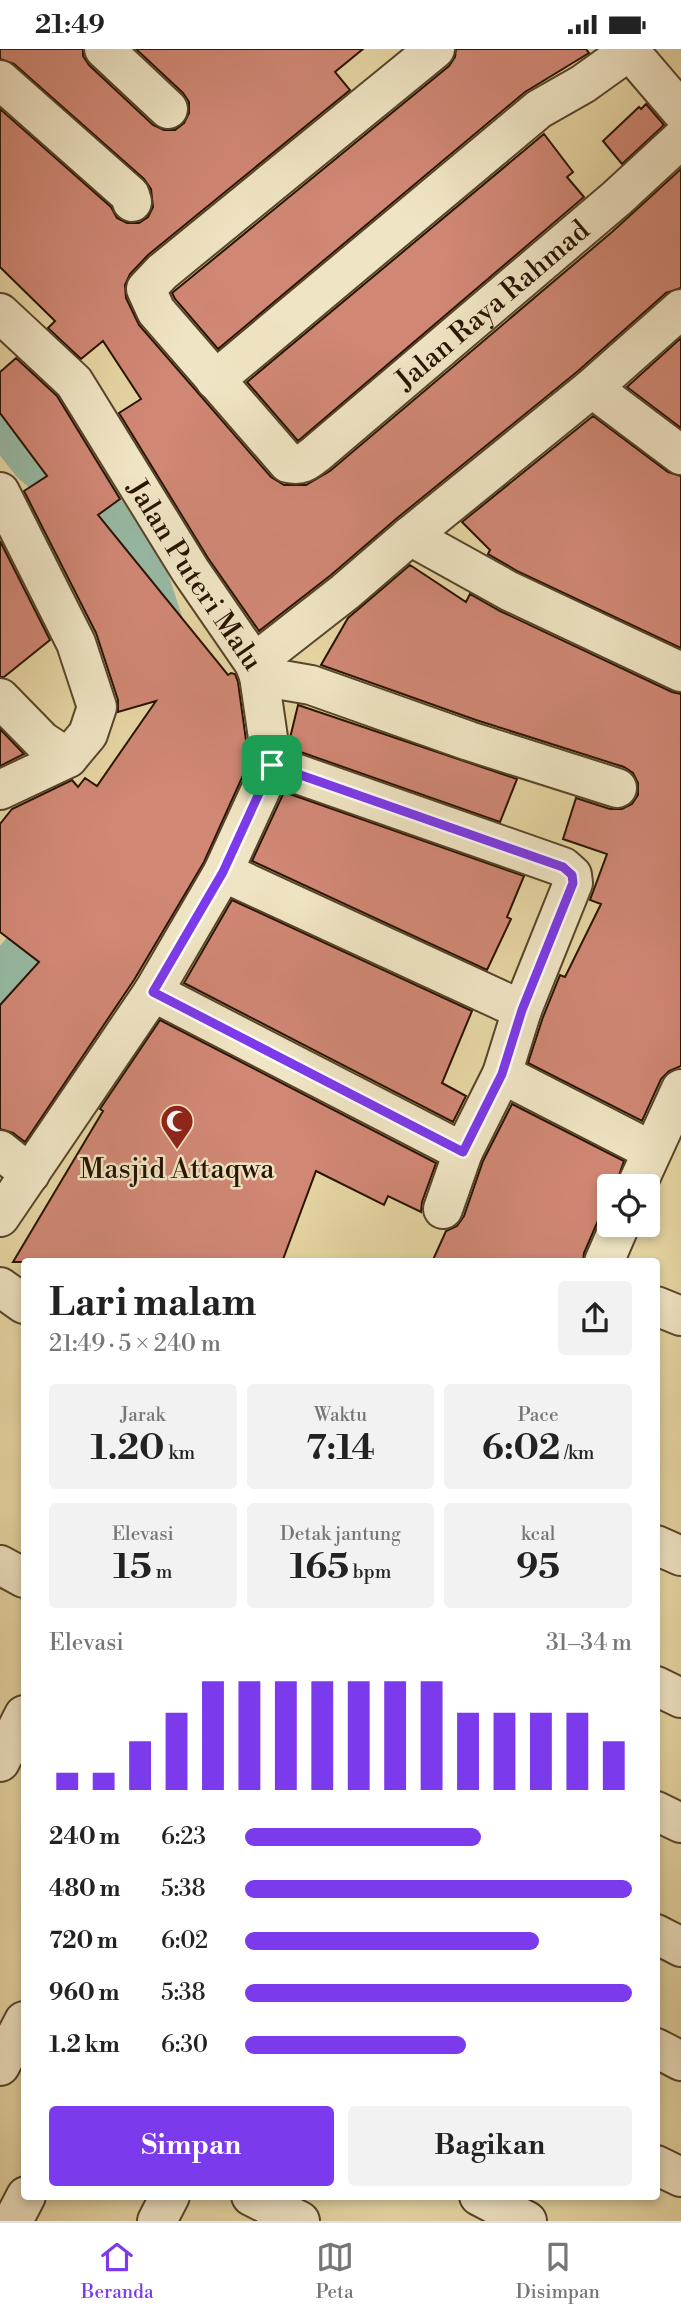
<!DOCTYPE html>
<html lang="id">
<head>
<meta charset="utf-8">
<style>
	body { margin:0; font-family:"Libre Bodoni",serif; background:#f2f2f2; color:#222; height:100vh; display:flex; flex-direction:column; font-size:26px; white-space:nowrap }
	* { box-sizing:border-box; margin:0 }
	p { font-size:23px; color:#767676 }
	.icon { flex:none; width:38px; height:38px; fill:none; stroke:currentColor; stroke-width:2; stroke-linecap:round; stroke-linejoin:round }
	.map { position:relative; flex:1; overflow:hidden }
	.panel { position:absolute; left:21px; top:1209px; width:639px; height:942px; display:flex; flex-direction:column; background:#fff; border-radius:7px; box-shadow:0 4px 10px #0003 }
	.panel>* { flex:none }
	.buttons { position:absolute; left:597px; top:1125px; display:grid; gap:14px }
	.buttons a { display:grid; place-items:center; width:63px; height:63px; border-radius:7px; background:#fff; box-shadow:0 4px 10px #0003; font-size:35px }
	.pin { position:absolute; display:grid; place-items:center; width:60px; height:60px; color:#fff; margin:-30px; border-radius:14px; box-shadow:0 4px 10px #0006 }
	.round { display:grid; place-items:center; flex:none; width:74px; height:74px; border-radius:7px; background:#f2f2f2 }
	.overview { display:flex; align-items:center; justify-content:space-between; height:119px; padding:0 28px }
	h1 { font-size:38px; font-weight:700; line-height:52px }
	.figures { display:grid; grid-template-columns:repeat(3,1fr); gap:10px; height:119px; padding:7px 28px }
	.figures div { display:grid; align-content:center; border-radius:7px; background:#f2f2f2; text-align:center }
	.figures b { font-size:35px; font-weight:700 }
	.figures small { font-size:19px; font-weight:400 }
	.figures p { font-size:19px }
	.chart { height:196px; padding:14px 28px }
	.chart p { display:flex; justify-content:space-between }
	.chart svg { width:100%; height:126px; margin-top:7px; stroke:#7c3aed; stroke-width:6 }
	.cta { display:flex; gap:14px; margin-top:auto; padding:14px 28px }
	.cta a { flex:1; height:80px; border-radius:7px; background:#7c3aed; color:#fff; font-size:28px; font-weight:700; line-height:80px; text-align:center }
	.cta a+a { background:#f2f2f2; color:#222 }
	ul { padding:0 28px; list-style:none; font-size:23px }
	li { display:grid; grid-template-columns:112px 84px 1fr; align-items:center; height:52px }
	li i { height:18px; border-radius:9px; background:#7c3aed }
	.status { display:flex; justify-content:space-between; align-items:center; height:49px; padding:0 35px; background:#fff; direction:ltr }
	.status svg { height:19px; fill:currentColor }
	.tab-bar { display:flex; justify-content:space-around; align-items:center; height:98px; border-top:2px solid #e0e0e0; background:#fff; font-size:19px; color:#767676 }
	.tab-bar a { display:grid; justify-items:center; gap:4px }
	.tab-bar .selected { color:#7c3aed }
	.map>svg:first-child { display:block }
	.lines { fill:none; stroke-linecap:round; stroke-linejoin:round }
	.river { stroke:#97b9a3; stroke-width:61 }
	.building { fill:#d08774; stroke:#291302; stroke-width:2 }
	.minor-casing { stroke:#58442a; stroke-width:42 }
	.minor { stroke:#efe4c3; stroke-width:38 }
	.route-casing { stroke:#fff; stroke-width:14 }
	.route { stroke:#7c3aed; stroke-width:9 }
	.labels { text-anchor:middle; stroke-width:5; stroke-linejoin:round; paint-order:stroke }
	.street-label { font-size:28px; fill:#291302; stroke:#efe4c3 }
	.poi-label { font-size:28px; fill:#291302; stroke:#efe4c3 }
</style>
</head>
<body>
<div class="status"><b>21:49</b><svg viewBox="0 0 49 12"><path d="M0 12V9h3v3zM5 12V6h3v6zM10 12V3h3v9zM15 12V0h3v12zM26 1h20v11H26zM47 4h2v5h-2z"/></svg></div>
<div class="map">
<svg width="681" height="2172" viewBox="0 0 681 2172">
	<rect width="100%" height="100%" fill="#e6d6a3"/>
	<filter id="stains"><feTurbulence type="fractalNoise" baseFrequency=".00286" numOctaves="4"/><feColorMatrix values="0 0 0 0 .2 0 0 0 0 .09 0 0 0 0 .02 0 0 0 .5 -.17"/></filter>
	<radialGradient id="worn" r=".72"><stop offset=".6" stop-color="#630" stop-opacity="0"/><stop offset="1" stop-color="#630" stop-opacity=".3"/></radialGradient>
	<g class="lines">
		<path class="river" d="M0,357l40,51 62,52 28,46 26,80
			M0,932l21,-13 24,-28 37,-51"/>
	</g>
	<path class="building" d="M0,0h83v7l6,9 64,60 11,5h11l9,-7 5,-10v-11l-6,-9 -47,-44h227l-28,23 15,18 -202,165 -18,19 -5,11 1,13 13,27 132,152 13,8h22l24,-14 282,-239 69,-63v119l-15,5 -88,78 -182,148 -65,56 -72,56 -51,-73 -89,-145 22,-14 -38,-58 -22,18 -33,-31 7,-7 -55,-54v-158l111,98 6,11 10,5h12l9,-6 5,-10 -2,-18 -7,-10 -130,-115 -14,-5z
		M456,0h130l3,4 -64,39 -307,257 -43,-50 -3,-6 277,-227 6,-9z
		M646,55l18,21 -42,39 -19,-23 36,-34 2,2z
		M544,85l29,38 -6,5 17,20 -286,244 -51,-59z
		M681,289v90l-54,-41z
		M16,309l41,38 63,103 -22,16 130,160 3,-2 4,1 3,8 11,80 -45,100 -70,118 -109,162 -12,-9 -13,-4v-124l39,-43 -39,-30v-108l12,-15 60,-29 6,7 7,-9 12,8 59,-85 -38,11v-12l-22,-67 -72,-142 23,-15 -47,-63v-41z
		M593,367l75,56 13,4v172l-162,-76 -31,-18 2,-4 -28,-28z
		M0,492l50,99 -46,37h-4z
		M410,516l56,37 4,-8 30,17 172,81 9,2v372l-12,5 -8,8 -19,42 -114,-58 15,-46 17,-42 5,2 36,-73 -11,-4 17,-46 -44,-15 13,-41 34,11h12l10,-5 6,-9v-12l-5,-10 -9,-6 -148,-47 -155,-55 27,-47z
		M298,656l219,74 -17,43 -208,-73 -2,-11z
		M0,680l24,25 -24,12z
		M284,743l240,84 -17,41 4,2 -24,51 -235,-109z
		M232,851l240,111 -30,72 24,13 -13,26 -269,-139z
		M160,971l276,143 -14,39 -1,10 -33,-16 -4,9 -68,-34 -34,91h-269l90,-151 -3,-2z
		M512,1055l112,57 -9,26h-6v20l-9,9 -16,37 -1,9h-151l14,-31 11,-5 7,-10 19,-55z"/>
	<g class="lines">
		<defs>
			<g id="minor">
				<path d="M104,0l64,60"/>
				<path id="s1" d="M435,0l-273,223 -16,17 10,22 132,152c13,3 18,-1 28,-9l301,-256 64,-59"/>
				<path d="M628,0l53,62"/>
				<path d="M0,31l130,115 2,7"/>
				<path id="s2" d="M0,264l74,69 116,188 64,93 5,13 52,9 158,56 148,47"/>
				<path d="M215,331l324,-271 44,-25 46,-33"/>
				<path d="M592,339l89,67"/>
				<path d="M0,443l76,151 21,64 -9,27 -20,24 -68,32"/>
				<path d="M410,487l99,55 172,81"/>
				<path d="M254,614l91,-71 65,-56 182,-148 89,-79"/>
				<path d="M0,649l42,43 26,17"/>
				<path d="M272,716l291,102 9,8 1,8 -51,127 -20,64 -39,78 -20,57"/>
				<path d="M223,823l299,138"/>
				<path d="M153,943l310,160"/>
				<path d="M502,1025l150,77"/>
				<path d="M0,1101l30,24"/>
				<path d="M636,1138l45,-98"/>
				<path d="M0,1168l153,-225 70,-120 49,-107 -13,-89"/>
				<path d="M604,1213l16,-37"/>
				<path d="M0,1238l24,17"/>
				<path d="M656,1257l25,10"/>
				<path d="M656,1496l25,11"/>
				<path d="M0,1516l24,13"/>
				<path d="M656,1637l25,12"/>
				<path d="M0,1713l24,-47"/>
				<path d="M656,1762l25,12"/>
				<path d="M656,1885l25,13"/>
				<path d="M656,1999l25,13"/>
				<path d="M0,2017l24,-45"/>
				<path d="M656,2116l25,12"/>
				<path d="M251,2147l49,25"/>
				<path d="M479,2147l48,25"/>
				<path d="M13,2172l13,-25"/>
				<path d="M157,2172l13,-25"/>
			</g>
		</defs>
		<use href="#minor" class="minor-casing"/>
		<use href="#minor" class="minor"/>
	</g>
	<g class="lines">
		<defs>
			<path id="route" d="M272,716l291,102 9,8 1,8 -51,127 -20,64 -39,78 -310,-160 70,-120z"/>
		</defs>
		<use href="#route" class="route-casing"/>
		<use href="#route" class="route"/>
	</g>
	<defs>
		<symbol id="mosque-pin" viewBox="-11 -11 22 30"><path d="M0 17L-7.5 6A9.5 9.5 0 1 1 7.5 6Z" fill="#8f2418" stroke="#efe4c3"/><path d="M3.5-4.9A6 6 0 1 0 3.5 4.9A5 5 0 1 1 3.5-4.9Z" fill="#fff"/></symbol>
	</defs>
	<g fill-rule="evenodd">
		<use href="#mosque-pin" x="158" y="1053" width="38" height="52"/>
	</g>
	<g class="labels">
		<g class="street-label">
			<text dy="10" stroke="none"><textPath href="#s1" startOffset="863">Jalan Raya Rahmad</textPath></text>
			<text dy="10" stroke="none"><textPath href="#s2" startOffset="329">Jalan Puteri Malu</textPath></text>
		</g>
		<g class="poi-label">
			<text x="177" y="1129">Masjid Attaqwa</text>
		</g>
	</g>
	<rect width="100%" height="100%" filter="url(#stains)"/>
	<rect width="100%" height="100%" fill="url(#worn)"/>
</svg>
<div class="buttons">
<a><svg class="icon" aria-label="locate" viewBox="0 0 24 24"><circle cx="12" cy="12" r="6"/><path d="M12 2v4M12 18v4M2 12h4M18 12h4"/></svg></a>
</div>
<div class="pin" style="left:272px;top:716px;background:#1e9e55"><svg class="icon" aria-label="arrive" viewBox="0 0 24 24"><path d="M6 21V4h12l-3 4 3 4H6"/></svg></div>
<section class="panel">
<div class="overview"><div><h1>Lari malam</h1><p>21:49 · 5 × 240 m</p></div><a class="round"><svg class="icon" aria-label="share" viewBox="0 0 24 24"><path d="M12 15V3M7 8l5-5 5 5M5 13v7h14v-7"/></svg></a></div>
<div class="figures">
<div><p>Jarak</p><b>1.20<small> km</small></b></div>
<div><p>Waktu</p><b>7:14</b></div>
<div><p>Pace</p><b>6:02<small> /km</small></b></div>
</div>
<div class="figures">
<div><p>Elevasi</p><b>15<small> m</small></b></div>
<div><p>Detak jantung</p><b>165<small> bpm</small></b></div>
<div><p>kcal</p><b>95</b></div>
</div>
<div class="chart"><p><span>Elevasi</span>31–34 m</p>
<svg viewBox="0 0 160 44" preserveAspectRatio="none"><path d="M5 44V38M15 44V38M25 44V27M35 44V17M45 44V6M55 44V6M65 44V6M75 44V6M85 44V6M95 44V6M105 44V6M115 44V17M125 44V17M135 44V17M145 44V17M155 44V27"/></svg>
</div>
<ul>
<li><b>240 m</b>6:23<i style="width:61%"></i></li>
<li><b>480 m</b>5:38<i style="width:100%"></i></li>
<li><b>720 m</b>6:02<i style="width:76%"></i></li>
<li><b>960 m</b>5:38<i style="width:100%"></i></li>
<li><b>1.2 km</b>6:30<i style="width:57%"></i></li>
</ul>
<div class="cta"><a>Simpan</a><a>Bagikan</a></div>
</section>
</div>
<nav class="tab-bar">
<a class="selected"><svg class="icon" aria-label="home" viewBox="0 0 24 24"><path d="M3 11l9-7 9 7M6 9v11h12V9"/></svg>Beranda</a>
<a><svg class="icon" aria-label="map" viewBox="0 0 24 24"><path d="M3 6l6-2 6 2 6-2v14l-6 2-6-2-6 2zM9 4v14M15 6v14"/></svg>Peta</a>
<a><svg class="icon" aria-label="saved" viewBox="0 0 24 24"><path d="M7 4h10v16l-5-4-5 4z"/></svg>Disimpan</a>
</nav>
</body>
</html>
